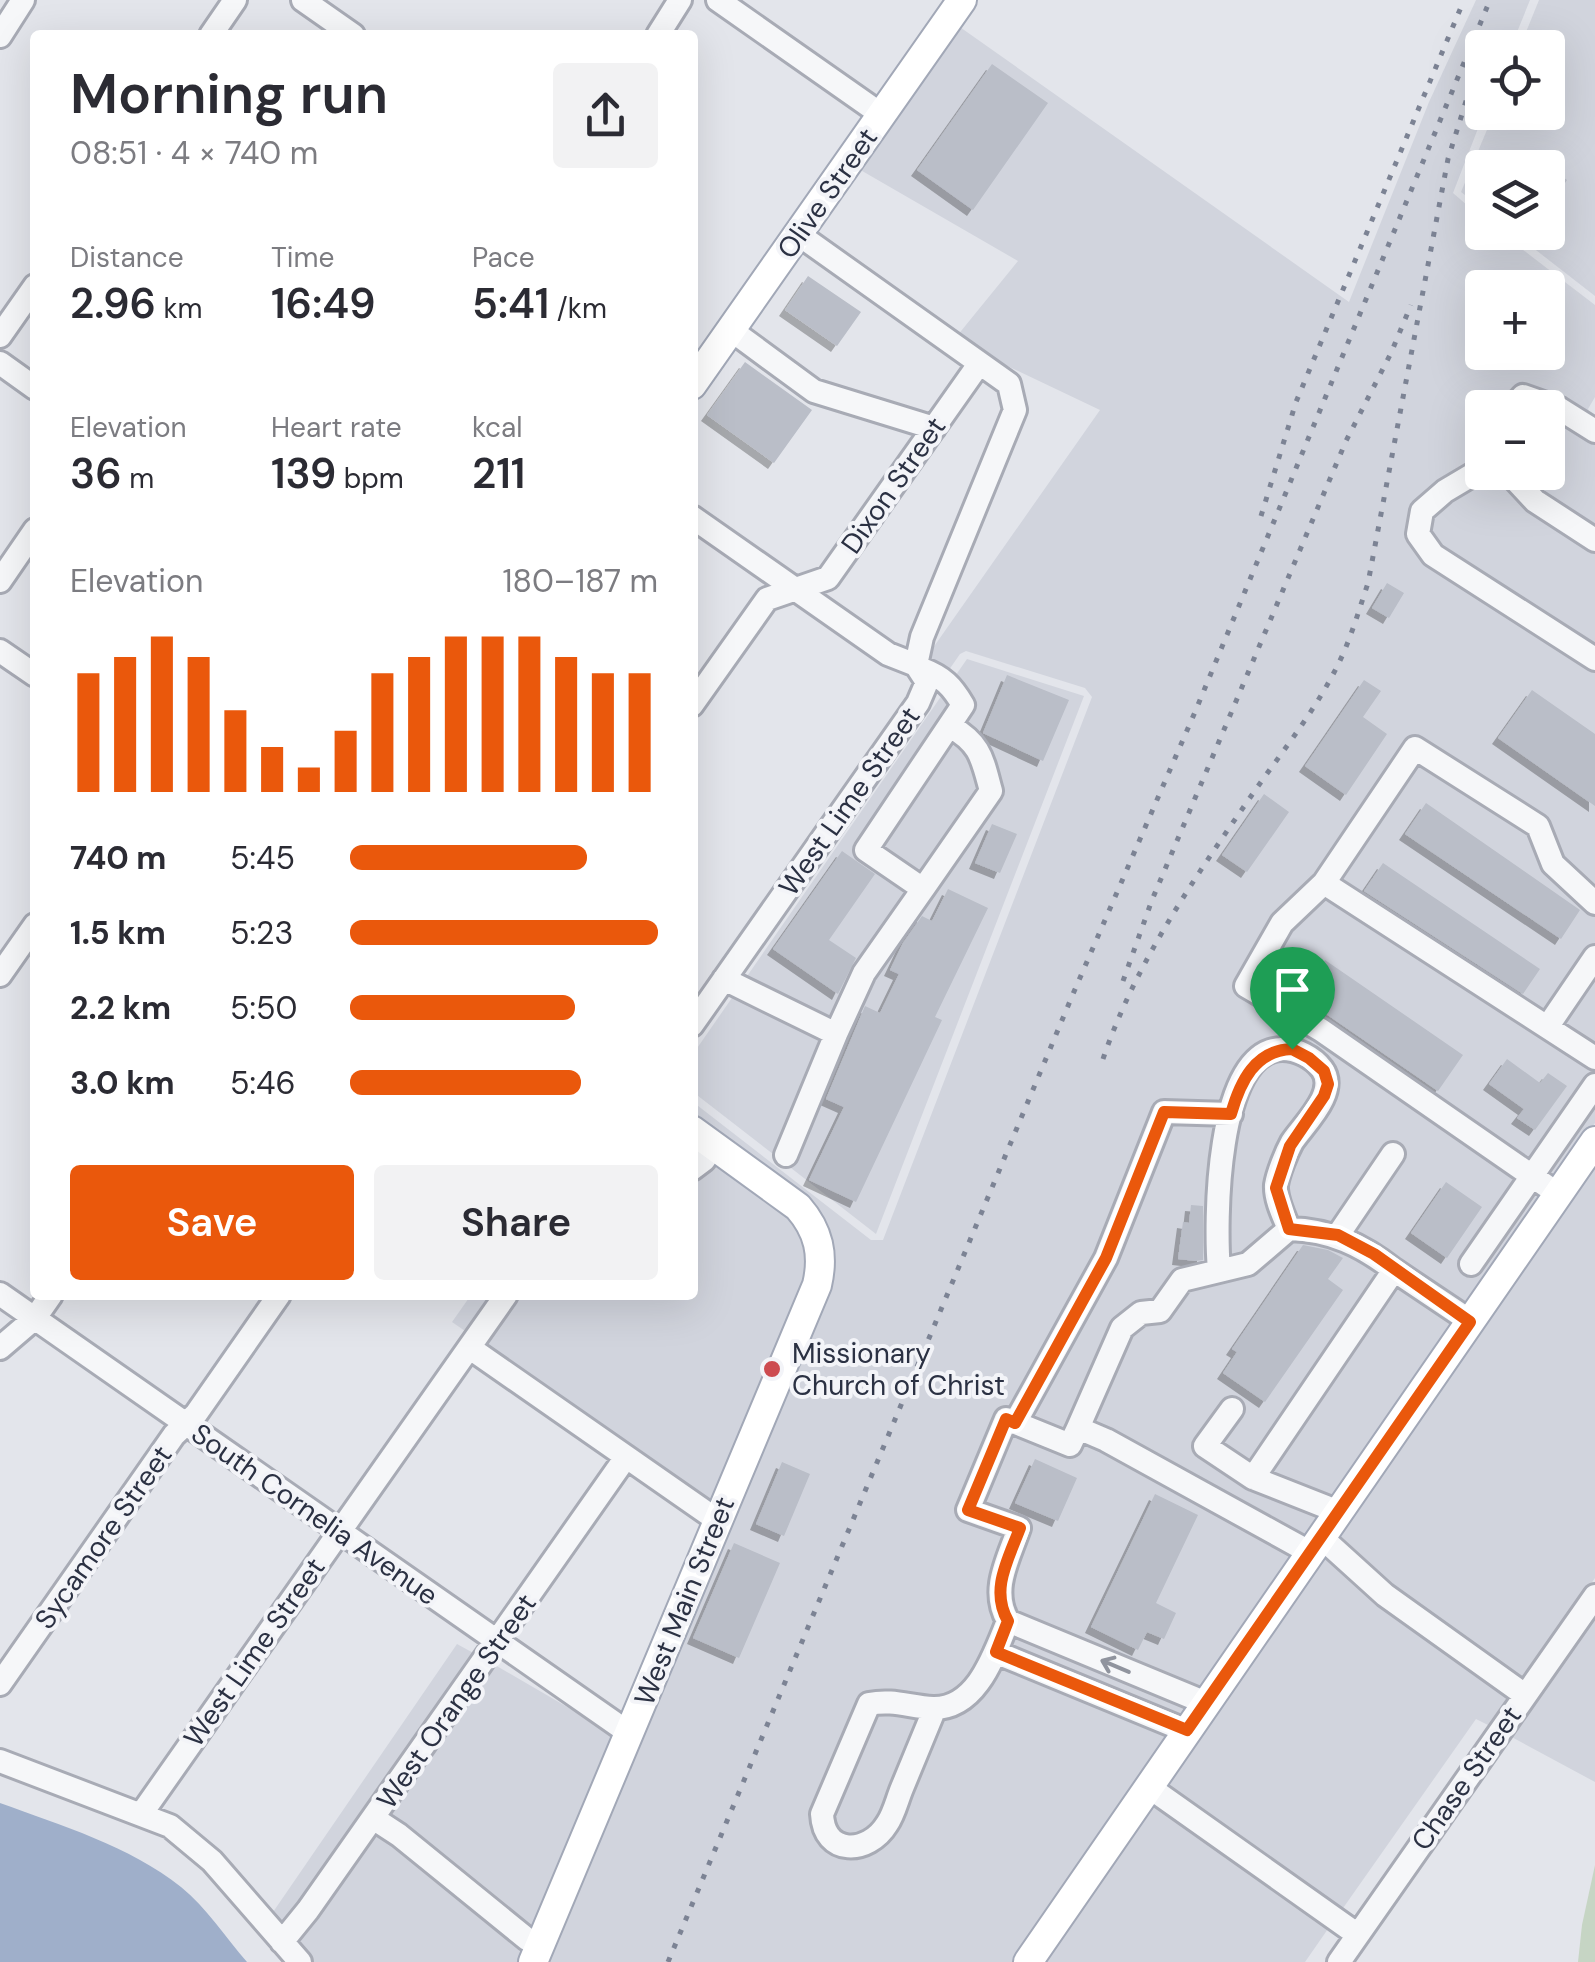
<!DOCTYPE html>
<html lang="en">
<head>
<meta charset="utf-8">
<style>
	body { margin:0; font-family:"DM Sans",sans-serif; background:#f2f2f3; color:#2b2b33; height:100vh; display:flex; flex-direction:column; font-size:38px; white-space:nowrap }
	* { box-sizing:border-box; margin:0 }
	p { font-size:32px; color:#7c7c81 }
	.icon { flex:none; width:55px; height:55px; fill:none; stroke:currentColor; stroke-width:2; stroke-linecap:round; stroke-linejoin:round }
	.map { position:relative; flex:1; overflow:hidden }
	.sheet { position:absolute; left:30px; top:30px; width:668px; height:1270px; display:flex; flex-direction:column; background:#fff; border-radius:10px; box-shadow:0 10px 40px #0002 }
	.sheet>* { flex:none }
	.tools { position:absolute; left:1465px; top:30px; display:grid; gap:20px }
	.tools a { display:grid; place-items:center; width:100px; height:100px; border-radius:10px; background:#fff; box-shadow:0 10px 40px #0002; font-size:50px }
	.pin { position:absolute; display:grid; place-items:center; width:85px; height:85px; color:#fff; margin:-102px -42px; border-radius:50% 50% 50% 0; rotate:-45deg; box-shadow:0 0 10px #0007 }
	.pin .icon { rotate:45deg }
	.round { display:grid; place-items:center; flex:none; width:105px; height:105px; border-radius:10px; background:#f2f2f3 }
	.head { display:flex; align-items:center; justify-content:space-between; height:170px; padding:0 40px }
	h1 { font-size:55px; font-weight:600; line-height:75px }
	.metrics { display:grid; grid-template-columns:repeat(3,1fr); gap:15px; height:170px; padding:10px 40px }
	.metrics div { display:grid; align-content:center }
	.metrics b { font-size:42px; font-weight:600 }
	.metrics small { font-size:28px; font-weight:400 }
	.metrics p { font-size:28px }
	.chart { height:280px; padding:20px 40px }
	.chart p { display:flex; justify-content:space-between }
	.chart svg { width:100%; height:180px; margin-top:10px; stroke:#ea580c; stroke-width:6 }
	.action { display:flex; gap:20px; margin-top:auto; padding:20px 40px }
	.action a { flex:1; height:115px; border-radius:10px; background:#ea580c; color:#fff; font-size:40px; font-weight:600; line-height:115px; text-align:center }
	.action a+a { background:#f2f2f3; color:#2b2b33 }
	ul { padding:0 40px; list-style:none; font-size:32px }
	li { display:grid; grid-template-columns:160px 120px 1fr; align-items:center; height:75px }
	li i { height:25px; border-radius:12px; background:#ea580c }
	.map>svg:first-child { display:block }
	.built { fill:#d1d4dd; fill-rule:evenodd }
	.green { fill:#c6d5c4 }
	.water { fill:#9fafca }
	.building { fill:#babec8; filter:url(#shadow) }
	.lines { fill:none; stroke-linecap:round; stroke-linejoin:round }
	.minor-casing { stroke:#a8abb5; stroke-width:28 }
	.major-casing { stroke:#a2a8b7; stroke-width:32 }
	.minor { stroke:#f6f7f9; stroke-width:22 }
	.major { stroke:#fff; stroke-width:28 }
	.rail { stroke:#7c8394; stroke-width:5; stroke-dasharray:5 10; stroke-linecap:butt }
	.oneway { stroke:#90949e }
	.route-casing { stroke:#fff; stroke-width:20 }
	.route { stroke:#ea580c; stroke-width:12 }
	.poi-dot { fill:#cd4b50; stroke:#f3f4f8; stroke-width:4 }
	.labels { text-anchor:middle; stroke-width:8; stroke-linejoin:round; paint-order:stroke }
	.street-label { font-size:28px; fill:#2b3143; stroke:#f3f4f8 }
	.poi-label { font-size:28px; fill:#2b3143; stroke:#f3f4f8; text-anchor:start }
</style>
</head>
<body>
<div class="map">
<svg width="1595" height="1962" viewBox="0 0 1595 1962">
	<defs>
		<filter id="shadow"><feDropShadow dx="-6" dy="6" stdDeviation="0" flood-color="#0004"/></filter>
	</defs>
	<rect width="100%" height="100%" fill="#e3e5eb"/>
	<path class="built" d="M1476,0h54l-19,47 -29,1 2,65 -31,80 29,25v14l19,1 94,72v92l-7,12 7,12v702l-579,839h-472l284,-717 -135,-126v-17l178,138h12l209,-543 -7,-9 -119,-37 -6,3 -25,36 -7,-35 172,-245 -122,-58 -21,-16 61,-75 -161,-93 100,-143 392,277 80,-200zM1482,288h66v64h-66zM1482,408h66v64h-66z
		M1539,0h56v296l-81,-63 34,-1v-64h-66v40l-21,-16 33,-79 54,-1v-64l-28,-1z
		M967,659l117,37 -208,538 -183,-142v-38z
		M693,1141l109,85 9,39 -99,240 -228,-160 35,-50h173z
		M1595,1158v420l-105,148 -14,-7 -135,192 -179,-126z
		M471,1295h23l-26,38 -16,-11z
		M1595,1613v169l-87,-47z
		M457,1644l20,11 -196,272 -10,-12z
		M495,1665l122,71 -82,196 -148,-116z
		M1152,1800l178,126 -25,36h-264z
		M376,1831l152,118 -6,13h-210l-17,-19z"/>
	<path class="green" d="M1595,1865v97h-17l4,-37z"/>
	<path class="water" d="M0,1803c60,22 130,43 181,84 25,20 45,51 66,75h-247z"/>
	<path class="building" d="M992,64l56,39 -75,107 -56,-40z
		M1548,166l19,14 -19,28z
		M808,276l53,36 -24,34 -52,-36z
		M745,362l67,48 -38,53 -67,-48z
		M1387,583l17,10 -15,25 -17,-10z
		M1007,675l62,25 -26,61 -60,-28z
		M1364,680l17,11 -18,26 24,17 -41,61 -41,-29z
		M1532,690l63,44v72l-97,-68z
		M1264,794l25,18 -42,60 -25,-17z
		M1426,803l154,107 -19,29 -156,-105z
		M992,824l25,10 -17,39 -25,-10z
		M842,851l33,23 -46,66 27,18 -18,36 -65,-45z
		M1383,863l157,106 -17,25 -159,-103z
		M948,889l40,19 -53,109 7,3 -86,182 -47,-22 35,-73 -18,-8 39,-93 15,7 19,-39 -9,-4 13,-27 19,-27 10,5z
		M1325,960l138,95 -25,36 -138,-95z
		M1507,1059l33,24 8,-10 19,13 -32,44 -18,-12 7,-9 -35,-25z
		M1446,1182l36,25 -35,51 -36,-25z
		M1191,1205l12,1v54l-7,1 -18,-2 5,-37 6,1z
		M1303,1245l25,5 15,8 -15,21 15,11 -78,112 -42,-29 14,-21 -5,-3z
		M1035,1459l42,19 -19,43 -43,-18z
		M782,1462l28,12 -26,62 -28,-12z
		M1155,1494l43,21 -42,88 20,10 -12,26 -17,-7 -9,18 -47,-23z
		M734,1543l46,20 -41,95 -46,-20z"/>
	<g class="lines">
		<defs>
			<path id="minor" d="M303,0l50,35
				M718,0l164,115
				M211,35l24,-35
				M658,35l22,-35
				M0,36l23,-36
				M731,330l83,61 120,37
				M0,336l35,-50
				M0,363l35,25
				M1512,408l11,-12 37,13 35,22
				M1482,469l-37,22 -23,20 -4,23 15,21 162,104
				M1508,472l27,29 60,39
				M692,517l196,137 28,11
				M0,581l35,-51
				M0,651l35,24
				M922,669c21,8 30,17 41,36l-97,145 57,39 68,-98c-9,-33 -10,-47 -41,-65
				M692,705l75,-106 61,-21 151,-214
				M1324,883l91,-135 123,78 15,38 42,39
				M0,975l35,-50
				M724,979l112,55 -50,121
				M692,1025l226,-322 9,-21 -11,-17 6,-28 93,-227 -6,-26 -211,-150
				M1548,1026l47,-69
				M836,1034l28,-61 59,-84
				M692,1169l12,-9 10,-15
				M1558,1194l-237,-164 -75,-44 36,-63 42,-40 271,175
				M1338,1235l55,-81
				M1471,1264l124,-179
				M1219,1270c-4,-45 -4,-220 63,-221 15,0 31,8 40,20 17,23 -18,55 -30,73 -6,11 -14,31 -16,43 -1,14 8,32 13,44
				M0,1294l629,439
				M0,1348l35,-30 16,-23
				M470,1348l247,172
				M1232,1409l-27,37 48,32
				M1015,1423l91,-165 58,-146 67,2
				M1339,1512l-86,-34 141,-208 76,51
				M1321,1537l64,58 140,100
				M1311,1553l-205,-113 -28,-12 44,-100 19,-15 19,-2 22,-31 66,-16 41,-35c42,1 73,16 105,41
				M1008,1621c-18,-31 0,-61 11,-93l-51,-18 38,-91 64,26 8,-17
				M1008,1621l198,82
				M995,1652l192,79
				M0,1684l174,-249 22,-21 83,-119
				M935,1708c-11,27 -22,53 -33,80 -5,12 -8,26 -15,36 -19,31 -63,32 -65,-10l47,-110c24,-5 41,3 64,4 44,1 61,-53 75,-87
				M0,1761l170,65 42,35 88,101
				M1149,1787l209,148
				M142,1813l364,-518
				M373,1818l26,17 128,104 13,5
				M282,1942l26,-32 318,-453
				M1339,1962l256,-366"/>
			<path id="major" d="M692,385l270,-385
				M533,1962l284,-677c7,-30 2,-54 -19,-78l-106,-77
				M1028,1962l567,-821"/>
		</defs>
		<use href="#minor" class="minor-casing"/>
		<use href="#major" class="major-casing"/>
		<use href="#minor" class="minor"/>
		<use href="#major" class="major"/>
		<path class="rail" d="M1261,516l35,-114 168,-402
			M1123,981l29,-81 194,-459 45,-88 20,-48
			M1103,1059c33,-98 95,-186 153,-270 31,-44 65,-86 87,-135 10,-23 17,-47 25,-71l80,-424 33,-106
			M668,1962l405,-968 122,-282 295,-712"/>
	</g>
	<defs><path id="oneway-shaft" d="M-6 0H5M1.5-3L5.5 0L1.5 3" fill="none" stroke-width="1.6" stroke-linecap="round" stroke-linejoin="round" transform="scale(2.5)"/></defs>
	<use class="oneway" href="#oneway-shaft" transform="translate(1115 1666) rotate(-157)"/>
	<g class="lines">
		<defs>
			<path id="route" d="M1292,1049l17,9 15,13 4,13 -4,12 -34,50 -14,42 13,41 49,6 36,19 96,68 -283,408 -191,-78 12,-31c-18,-31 0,-61 12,-93l-52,-18 38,-91 9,4 91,-165 58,-146 67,2c9,-32 24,-64 61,-65z"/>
		</defs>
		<use href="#route" class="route-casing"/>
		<use href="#route" class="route"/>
	</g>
	<circle class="poi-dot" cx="772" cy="1369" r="10"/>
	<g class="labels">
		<g class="street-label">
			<text transform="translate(827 193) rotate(-55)" y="10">Olive Street</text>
			<text transform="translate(893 485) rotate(-55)" y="10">Dixon Street</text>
			<text transform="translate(849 801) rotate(-55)" y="10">West Lime Street</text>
			<text transform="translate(315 1514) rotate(35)" y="10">South Cornelia Avenue</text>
			<text transform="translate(103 1537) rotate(-55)" y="10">Sycamore Street</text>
			<text transform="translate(684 1601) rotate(-68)" y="10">West Main Street</text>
			<text transform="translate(254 1652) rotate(-55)" y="10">West Lime Street</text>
			<text transform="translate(456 1701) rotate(-55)" y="10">West Orange Street</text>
			<text transform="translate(1466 1778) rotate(-55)" y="10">Chase Street</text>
		</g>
		<g class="poi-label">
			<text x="792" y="1363">Missionary<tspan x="792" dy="32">Church of Christ</tspan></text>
		</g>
	</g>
</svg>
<div class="tools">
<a><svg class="icon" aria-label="locate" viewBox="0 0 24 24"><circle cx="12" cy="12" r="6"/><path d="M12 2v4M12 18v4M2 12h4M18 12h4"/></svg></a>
<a><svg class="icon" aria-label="layers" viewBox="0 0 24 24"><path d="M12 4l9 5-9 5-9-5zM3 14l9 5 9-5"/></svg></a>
<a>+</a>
<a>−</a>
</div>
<div class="pin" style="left:1292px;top:1049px;background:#1e9e55"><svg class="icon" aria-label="arrive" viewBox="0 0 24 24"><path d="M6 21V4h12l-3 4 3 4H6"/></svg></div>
<section class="sheet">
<div class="head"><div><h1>Morning run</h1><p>08:51 · 4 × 740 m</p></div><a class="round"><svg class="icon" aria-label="share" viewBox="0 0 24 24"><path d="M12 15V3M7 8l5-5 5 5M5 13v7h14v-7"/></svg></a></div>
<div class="metrics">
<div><p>Distance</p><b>2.96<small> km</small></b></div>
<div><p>Time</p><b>16:49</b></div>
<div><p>Pace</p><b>5:41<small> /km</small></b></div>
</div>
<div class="metrics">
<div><p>Elevation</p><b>36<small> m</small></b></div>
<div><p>Heart rate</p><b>139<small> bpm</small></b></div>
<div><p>kcal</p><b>211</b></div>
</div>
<div class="chart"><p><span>Elevation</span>180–187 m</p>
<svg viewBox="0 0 160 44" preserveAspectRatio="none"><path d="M5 44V15M15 44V11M25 44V6M35 44V11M45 44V24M55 44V33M65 44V38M75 44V29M85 44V15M95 44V11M105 44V6M115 44V6M125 44V6M135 44V11M145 44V15M155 44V15"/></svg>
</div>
<ul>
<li><b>740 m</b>5:45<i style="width:77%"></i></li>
<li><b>1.5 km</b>5:23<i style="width:100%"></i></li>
<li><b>2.2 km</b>5:50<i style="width:73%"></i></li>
<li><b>3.0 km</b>5:46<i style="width:75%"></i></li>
</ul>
<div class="action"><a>Save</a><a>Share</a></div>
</section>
</div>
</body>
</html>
